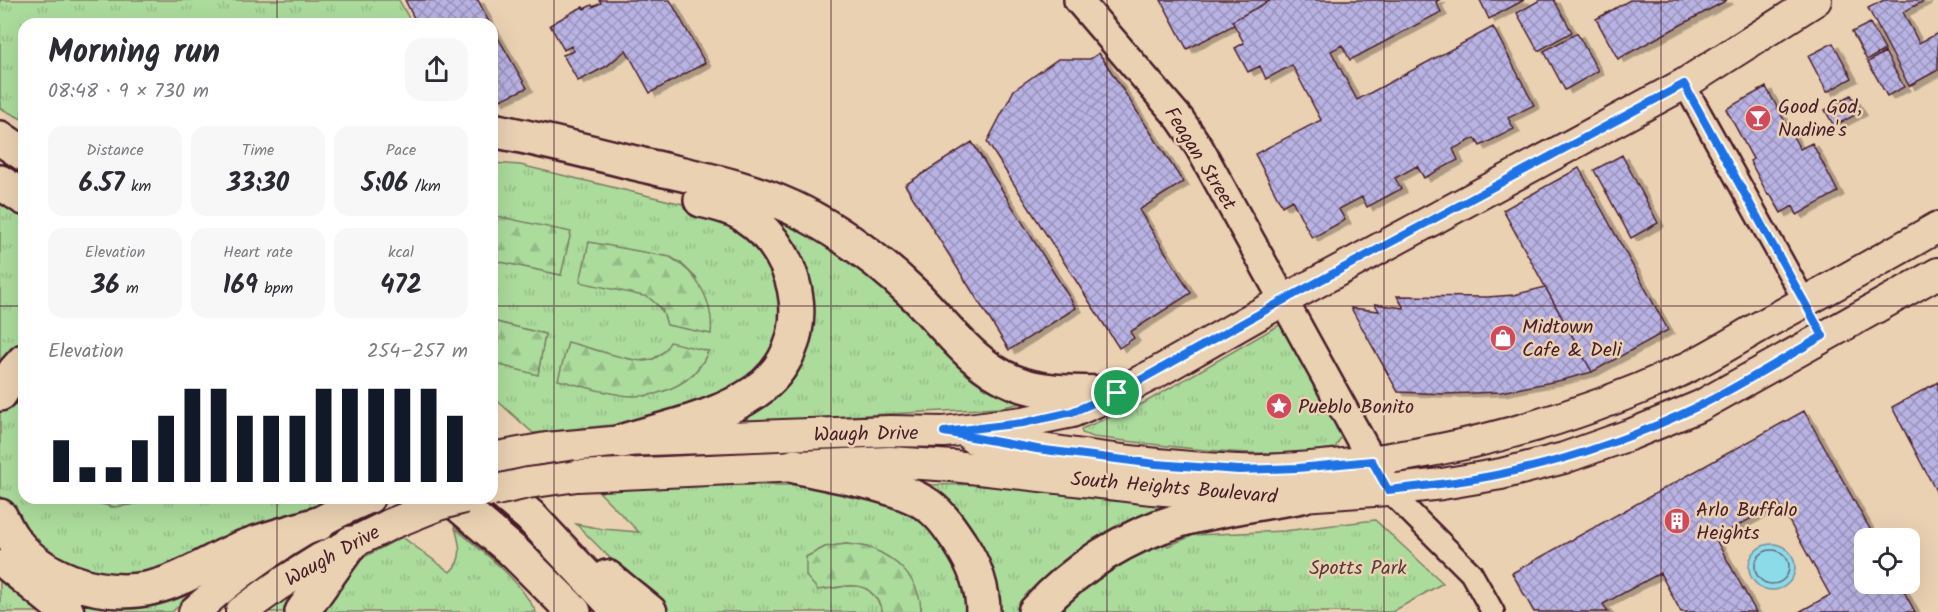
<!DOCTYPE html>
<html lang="en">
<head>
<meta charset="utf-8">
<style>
	body { margin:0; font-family:Kalam,sans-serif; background:#f7f7f7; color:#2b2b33; height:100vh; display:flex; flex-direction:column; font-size:22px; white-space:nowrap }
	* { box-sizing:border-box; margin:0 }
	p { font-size:20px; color:#7c7c81 }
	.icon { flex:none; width:33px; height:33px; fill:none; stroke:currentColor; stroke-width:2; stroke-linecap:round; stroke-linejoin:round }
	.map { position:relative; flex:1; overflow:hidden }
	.side { position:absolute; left:18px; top:18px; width:480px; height:486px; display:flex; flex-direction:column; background:#fff; border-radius:18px; box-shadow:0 6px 24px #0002 }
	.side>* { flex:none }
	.fabs { position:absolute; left:1854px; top:528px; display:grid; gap:12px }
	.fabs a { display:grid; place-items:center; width:66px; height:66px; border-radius:12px; background:#fff; box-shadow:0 6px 24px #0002; font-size:30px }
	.pin { position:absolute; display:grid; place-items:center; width:51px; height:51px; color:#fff; margin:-26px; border:3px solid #fff; border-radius:50%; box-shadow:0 2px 6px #0007 }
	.round { display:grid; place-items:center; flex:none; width:63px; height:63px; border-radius:18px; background:#f7f7f7 }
	.headline { display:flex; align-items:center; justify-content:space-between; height:102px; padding:0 30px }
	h1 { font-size:33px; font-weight:700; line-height:45px }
	.metrics { display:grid; grid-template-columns:repeat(3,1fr); gap:9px; height:102px; padding:6px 30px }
	.metrics div { display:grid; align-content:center; border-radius:15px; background:#f7f7f7; text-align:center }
	.metrics b { font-size:26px; font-weight:700 }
	.metrics small { font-size:16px; font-weight:400 }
	.metrics p { font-size:16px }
	.chart { height:168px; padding:12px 30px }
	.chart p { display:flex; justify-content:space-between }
	.chart svg { width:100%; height:108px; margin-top:6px; stroke:#111827; stroke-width:6 }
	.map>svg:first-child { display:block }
	.grass { fill:url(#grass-tufts); stroke:#7a7e64; stroke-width:1.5; fill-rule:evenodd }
	.forest { fill:url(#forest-firs); stroke:#7a7e64; stroke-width:1.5 }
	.water { fill:#8cdbe9; stroke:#72909d; stroke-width:1.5 }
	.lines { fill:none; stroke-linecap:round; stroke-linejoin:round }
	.shore { stroke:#646a77; stroke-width:1.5 }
	.building { fill:url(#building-cross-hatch); stroke:#4a1f2b; stroke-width:1.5; filter:url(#shadow) }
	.minor-casing { stroke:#4a1f2b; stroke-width:26 }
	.tertiary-casing { stroke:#4a1f2b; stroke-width:32 }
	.secondary-casing { stroke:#4a1f2b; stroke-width:34 }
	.primary-casing { stroke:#4a1f2b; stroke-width:38 }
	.minor { stroke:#ead1b2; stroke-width:21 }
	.tertiary { stroke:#ead1b2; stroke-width:27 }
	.secondary { stroke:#ead1b2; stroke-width:30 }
	.primary { stroke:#ead1b2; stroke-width:33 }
	.secondary-bridge-casing { stroke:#4a1f2b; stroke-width:34; stroke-linecap:butt }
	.secondary-bridge { stroke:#ead1b2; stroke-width:30 }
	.route-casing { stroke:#fff; stroke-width:12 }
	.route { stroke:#1a73e8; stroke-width:8 }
	.grid { fill:none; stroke:#4a1f2b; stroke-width:1.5; stroke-opacity:0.55 }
	.labels { text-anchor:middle; stroke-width:5; stroke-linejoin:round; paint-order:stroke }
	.poi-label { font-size:20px; fill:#4a1f2b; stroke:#ead1b2; text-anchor:start }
	.street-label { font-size:20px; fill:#4a1f2b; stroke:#ead1b2 }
	.park-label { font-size:20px; fill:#593b3c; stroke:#ead1b2 }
</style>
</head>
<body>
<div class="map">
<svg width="1938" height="612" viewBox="0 0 1938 612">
	<defs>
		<pattern id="grass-tufts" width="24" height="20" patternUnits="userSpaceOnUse" patternTransform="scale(1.5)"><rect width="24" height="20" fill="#abdc9c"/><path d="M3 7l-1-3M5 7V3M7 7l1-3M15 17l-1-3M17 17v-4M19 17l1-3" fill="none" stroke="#95bc87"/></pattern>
		<pattern id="forest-firs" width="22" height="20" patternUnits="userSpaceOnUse" patternTransform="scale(1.5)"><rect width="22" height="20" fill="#abdc9c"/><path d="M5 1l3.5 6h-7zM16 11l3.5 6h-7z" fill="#95bc87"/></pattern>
		<pattern id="building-cross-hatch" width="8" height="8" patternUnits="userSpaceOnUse" patternTransform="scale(1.5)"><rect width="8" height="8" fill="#b9b3e4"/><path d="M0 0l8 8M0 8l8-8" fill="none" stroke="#9891b9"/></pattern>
		<filter id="shadow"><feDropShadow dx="6" dy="3.5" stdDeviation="0" flood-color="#0004"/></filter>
	</defs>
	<rect width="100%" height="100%" fill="#ead1b2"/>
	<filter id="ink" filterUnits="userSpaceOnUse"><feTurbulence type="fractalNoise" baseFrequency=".0167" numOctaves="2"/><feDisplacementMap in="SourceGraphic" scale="12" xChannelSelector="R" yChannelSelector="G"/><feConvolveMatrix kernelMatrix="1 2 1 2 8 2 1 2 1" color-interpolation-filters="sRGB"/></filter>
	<g filter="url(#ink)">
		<path class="grass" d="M0,0h399l13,24h-388v96l-24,-12z
			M492,163l28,2 204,49 52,46 8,75 -38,54 -115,34 -98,10 -41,-37v-33l46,11 7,-40 -53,-13v-61l69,15 -64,-59 -5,-1zM589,243l81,14 11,6 16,16 -32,36 -10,-13zM666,350l42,1c-10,28 -36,40 -63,45l-6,-35 14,-2z
			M724,193l97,39 205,170 -27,6 -264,14 70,-97 -62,-120z
			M0,197l24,16v135l-24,27z
			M1281,324l52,95 8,18 -6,11c-80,13 -162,-2 -242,-11l-11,-4 -1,-4 63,-26z
			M24,373v125h63l24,9 20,-2 15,-7h190l-148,67 -62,18 -70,-18 -50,-56 -6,-14v-82l10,-22z
			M1010,484l157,20 4,2 -146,106h-34l-69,-127z
			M650,485h200l32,5 64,42 29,80h-54v-5l-33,-50 -20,-10 -22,-3 -21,3 -19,10 29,31c26,-6 38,-2 48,24h-219l-88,-88 27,5 36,3 -39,-39 10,-6z
			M1375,520l68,63 -51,29h-342l29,-32 81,-44 8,10 26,-11 90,-4z
			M455,528c29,25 63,49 81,84h-226l23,-32 33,-24 36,-19 48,35c14,-13 10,-28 5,-44z
			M29,566l168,18 -1,5 -24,23h-90z
			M0,578l43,34h-43z
			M299,588l-7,24h-28z"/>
		<path class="forest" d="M492,215l79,17 -10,43 -69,-15z
			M589,242l81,15c28,16 44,45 41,77l-44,-9 -5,-16 -14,-12 -68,-15z
			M492,321l53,13 -7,41 -46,-12z
			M568,342c16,4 63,20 77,19 12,-1 20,-9 25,-19l38,9c-11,30 -45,46 -76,45 -23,-1 -51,-11 -74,-16z
			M87,498h59c-25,11 -34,12 -59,0z
			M846,544c7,1 17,1 24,4 27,10 51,33 51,64h-38c-14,-37 -34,-25 -65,-22l-12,-14v-19l19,-10z"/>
		<path class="water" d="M1749 567a23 23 0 1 1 46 0a23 23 0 1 1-46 0Z"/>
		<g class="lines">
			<path class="shore" d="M1755 567a17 17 0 1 1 34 0a17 17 0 1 1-34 0Z"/>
		</g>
		<path class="building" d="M405,0h73l12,24h-73z
			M599,0h71l35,63 -55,30 -24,-43 -19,16 -29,15 -15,-26 11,-4 -3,-5 -7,4 -14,-25 26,-15 7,-3 1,2 8,-4 1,2 8,-4z
			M1161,0h110l-39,21 2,4 -47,24z
			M1271,0h168l-3,2 5,10 -91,48 -8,-15 -11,6 26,49 136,-73 41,78 -26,13 6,11 -34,17 -5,-8 -22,11 5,11 -34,18 -7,-12 -22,12 6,11 -34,18 -5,-10 -23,12 6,11 -33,18 -20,-38 -10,6 -27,-52 66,-34 -29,-55 -26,14 -6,-13 -12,6 -13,-24 9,-5 -12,-22z
			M1480,0h44l-35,19z
			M1540,0h14l18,32 -34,19 -21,-38z
			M1630,0h97l-109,59 -22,-40z
			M1884,0h42l-23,12 16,31 19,-10v37l-29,16 -41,-78z
			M1870,23l15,27 -18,10 -15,-28z
			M492,27l35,61 -29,13 -6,-10z
			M1577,33l21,38 -33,19 -21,-39z
			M1833,43l19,35 -25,14 -19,-36z
			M1885,52l19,35 -17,9 -19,-34z
			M1099,53l84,129 -44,28 52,83 -61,39 4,6 -15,10 -132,-206 27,-52 44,-31h32z
			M1766,87l34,62 12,-6 26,49 -41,23 -4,-9 -12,7 -11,-19 -2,1 -18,-34 3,-2 -27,-50z
			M1851,95l10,17 -27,14 -9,-16z
			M972,142l104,166 -67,42 -104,-165z
			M1622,155l36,68 -27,15 -37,-68z
			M1579,168l89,162 -76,42 -89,-162z
			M1545,287l47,85 -30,8 -61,12 -56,2 -47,-2 -47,-84 28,3 -4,-7 29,4 -7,-12 90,1 27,-2z
			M1938,382v113l-46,-88z
			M1804,411l71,127h-11v46h36l15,28h-116l31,-17 -51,-92 -64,35 41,74h-75l-21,-39 -57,31 5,8h-74l-22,-39z"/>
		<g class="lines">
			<defs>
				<path id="minor" d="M1684,84l121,218
					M1388,490l83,83 22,39"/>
				<path id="tertiary" d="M1078,0l102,119 19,28 183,332"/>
				<path id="secondary" d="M973,438c87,15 176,28 264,32 32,1 65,-2 97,-5 120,-12 235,-43 344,-93 28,-13 55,-30 81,-45 60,-33 120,-66 179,-100
					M492,458l55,-10 76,-7 267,-10 54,1 79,-10 49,-10 45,-19 37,-19 130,-74 400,-216 132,-84
					M577,476l313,-14 63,4 199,23 88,7h62l86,-6 54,-6 59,-10 63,-16 68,-24 68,-28 238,-133
					M194,612c51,-46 111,-87 175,-114
					M241,612l36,-26 43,-27 71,-35"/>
				<path id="primary" d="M492,130c52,10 103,23 155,36 52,12 108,22 156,47 42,22 79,50 113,83 30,30 57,70 98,86 32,13 69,10 103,11
					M0,138l24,16
					M0,182l24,16
					M0,394l15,-23 9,-10
					M623,441c43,-13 95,-23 132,-49 64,-45 50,-137 -11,-177 -12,-8 -29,-12 -43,-15
					M795,466c36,9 97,17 128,36 16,9 27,26 37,41 14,21 23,44 23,69
					M492,484l38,32 90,96
					M451,498l63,54 60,60
					M0,516c4,7 7,14 11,20 28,42 87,61 135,53 33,-6 63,-27 93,-40 25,-10 53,-17 79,-25
					M9,565l58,47
					M607,577l43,35
					M302,612l49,-69
					M1035,612c40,-44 88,-75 145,-92 38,-11 83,-17 122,-24"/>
			</defs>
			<use href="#minor" class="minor-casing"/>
			<use href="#tertiary" class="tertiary-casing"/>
			<use href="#secondary" class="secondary-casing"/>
			<use href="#primary" class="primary-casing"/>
			<use href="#minor" class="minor"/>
			<use href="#tertiary" class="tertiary"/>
			<use href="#secondary" class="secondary"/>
			<use href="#primary" class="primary"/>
			<defs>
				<path id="secondary-bridge" d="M492,491l36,-8 49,-7
					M391,524l47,-19 26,-7"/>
			</defs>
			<use href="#secondary-bridge" class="secondary-bridge-casing"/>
			<use href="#secondary-bridge" class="secondary-bridge"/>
		</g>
	</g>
	<g class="lines" filter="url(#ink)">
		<defs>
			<path id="route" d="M1684,84l139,252c-41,23 -81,49 -124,70 -62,30 -130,54 -198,68 -37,8 -75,12 -113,16l-16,-29 -74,7 -59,2 -83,-6 -119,-15 -93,-17 79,-9 49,-11 45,-19 167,-93z"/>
		</defs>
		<use href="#route" class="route-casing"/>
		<use href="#route" class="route"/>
	</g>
	<path class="grid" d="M277,0v24M554,0v612M831,0v612M1107,0v612M1384,0v612M1661,0v612M0,306h24M492,306h1446M277,498v114"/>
	<defs>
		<symbol id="bar-disc" viewBox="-11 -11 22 22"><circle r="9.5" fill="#d1495b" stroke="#ead1b2"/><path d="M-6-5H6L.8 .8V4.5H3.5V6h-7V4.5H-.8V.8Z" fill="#fff"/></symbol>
		<symbol id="shop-disc" viewBox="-11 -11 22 22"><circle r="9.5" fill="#d1495b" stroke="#ead1b2"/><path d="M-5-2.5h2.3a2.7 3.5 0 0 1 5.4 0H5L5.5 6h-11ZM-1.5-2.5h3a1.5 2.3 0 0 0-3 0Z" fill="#fff"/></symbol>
		<symbol id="sight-disc" viewBox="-11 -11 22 22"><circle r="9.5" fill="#d1495b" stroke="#ead1b2"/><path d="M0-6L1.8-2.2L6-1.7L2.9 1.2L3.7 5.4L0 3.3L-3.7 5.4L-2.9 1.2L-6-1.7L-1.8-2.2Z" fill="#fff"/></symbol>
		<symbol id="building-disc" viewBox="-11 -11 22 22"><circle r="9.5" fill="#d1495b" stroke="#ead1b2"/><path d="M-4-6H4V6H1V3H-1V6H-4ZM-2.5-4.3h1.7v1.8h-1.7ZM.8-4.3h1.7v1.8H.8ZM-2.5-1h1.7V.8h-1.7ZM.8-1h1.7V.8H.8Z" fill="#fff"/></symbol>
	</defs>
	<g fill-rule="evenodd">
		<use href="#bar-disc" x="1743" y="103" width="30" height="30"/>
		<use href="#shop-disc" x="1488" y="323" width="30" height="30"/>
		<use href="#sight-disc" x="1264" y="391" width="30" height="30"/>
		<use href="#building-disc" x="1662" y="506" width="30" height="30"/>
	</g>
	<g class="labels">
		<g class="poi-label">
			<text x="1778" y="113">Good God,<tspan x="1778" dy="23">Nadine's</tspan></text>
			<text x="1522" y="333">Midtown<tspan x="1522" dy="23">Cafe &amp; Deli</tspan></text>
			<text x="1298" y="413">Pueblo Bonito</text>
			<text x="1696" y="516">Arlo Buffalo<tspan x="1696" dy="23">Heights</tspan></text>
		</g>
		<g class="street-label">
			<text transform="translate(1201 158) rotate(58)" y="7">Feagan Street</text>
			<text transform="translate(866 433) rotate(-1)" y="7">Waugh Drive</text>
			<text transform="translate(1174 487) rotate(5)" y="7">South Heights Boulevard</text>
			<text transform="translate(332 555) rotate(-29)" y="7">Waugh Drive</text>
		</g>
		<g class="park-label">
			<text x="1358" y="574">Spotts Park</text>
		</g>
	</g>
</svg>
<div class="fabs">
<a><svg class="icon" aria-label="locate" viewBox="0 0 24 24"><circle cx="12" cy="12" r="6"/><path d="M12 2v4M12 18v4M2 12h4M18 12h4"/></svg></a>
</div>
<div class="pin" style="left:1117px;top:393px;background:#1e9e55"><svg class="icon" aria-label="arrive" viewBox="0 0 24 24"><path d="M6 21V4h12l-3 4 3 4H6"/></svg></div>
<section class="side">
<div class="headline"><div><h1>Morning run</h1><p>08:48 · 9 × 730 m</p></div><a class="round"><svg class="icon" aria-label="share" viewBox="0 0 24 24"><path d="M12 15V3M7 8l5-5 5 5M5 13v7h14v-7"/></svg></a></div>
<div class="metrics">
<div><p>Distance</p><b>6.57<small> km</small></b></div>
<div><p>Time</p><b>33:30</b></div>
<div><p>Pace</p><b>5:06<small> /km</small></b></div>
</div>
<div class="metrics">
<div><p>Elevation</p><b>36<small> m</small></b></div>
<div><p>Heart rate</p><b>169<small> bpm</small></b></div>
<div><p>kcal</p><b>472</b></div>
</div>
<div class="chart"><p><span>Elevation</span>254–257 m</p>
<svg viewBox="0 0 160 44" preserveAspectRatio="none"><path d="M5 44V27M15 44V38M25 44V38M35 44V27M45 44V17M55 44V6M65 44V6M75 44V17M85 44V17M95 44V17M105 44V6M115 44V6M125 44V6M135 44V6M145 44V6M155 44V17"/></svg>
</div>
</section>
</div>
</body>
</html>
